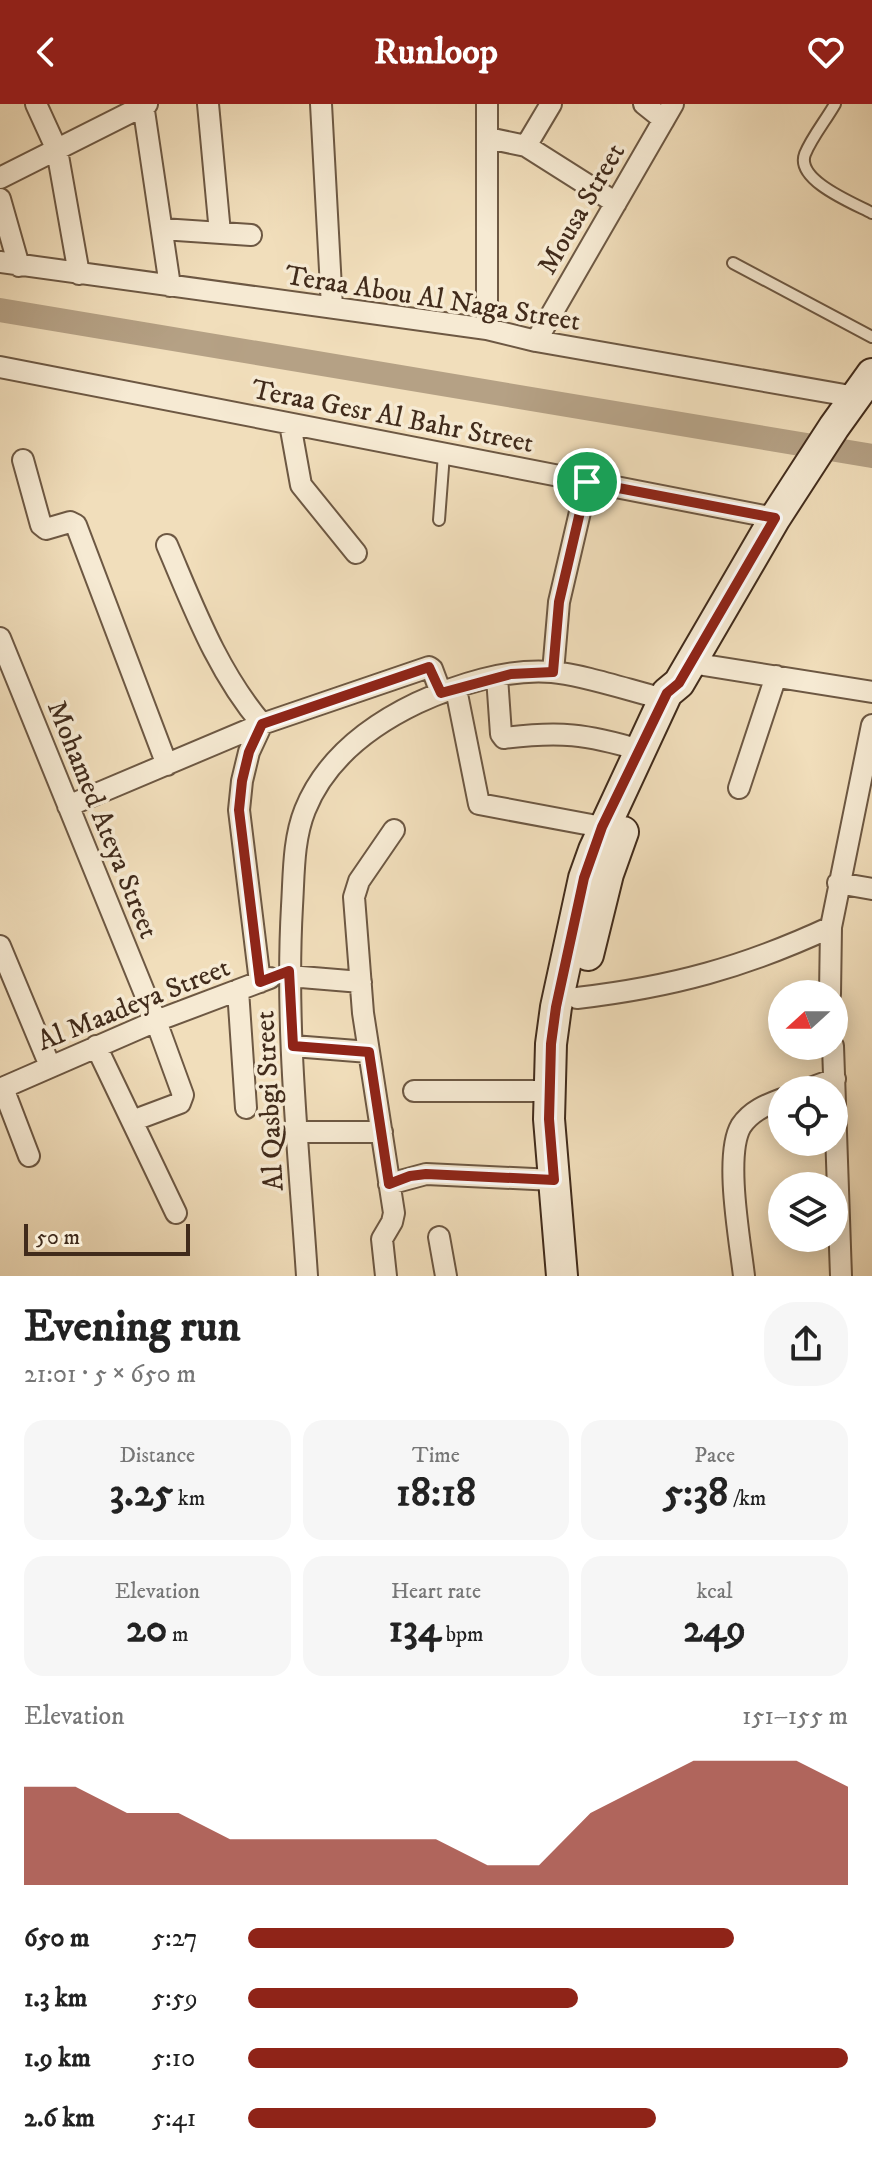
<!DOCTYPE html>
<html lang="en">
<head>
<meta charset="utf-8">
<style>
	body { margin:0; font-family:"IM FELL DW Pica",serif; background:#f6f6f6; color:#222; height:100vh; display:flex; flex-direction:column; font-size:30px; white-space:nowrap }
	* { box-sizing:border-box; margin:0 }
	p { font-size:26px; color:#767676 }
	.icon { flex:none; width:44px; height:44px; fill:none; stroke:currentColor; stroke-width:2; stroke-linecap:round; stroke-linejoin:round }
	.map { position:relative; height:1172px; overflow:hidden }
	.sheet { display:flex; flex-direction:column; background:#fff; flex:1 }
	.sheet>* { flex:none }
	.needle { width:52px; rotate:249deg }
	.controls { position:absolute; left:768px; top:876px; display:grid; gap:16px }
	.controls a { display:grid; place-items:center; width:80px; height:80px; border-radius:50%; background:#fff; box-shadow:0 4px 20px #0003; font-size:40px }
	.scale { position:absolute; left:24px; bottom:20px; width:166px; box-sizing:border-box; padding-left:8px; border:4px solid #412b1b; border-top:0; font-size:22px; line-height:28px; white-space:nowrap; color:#412b1b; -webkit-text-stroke:6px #f6ead3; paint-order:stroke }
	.pin { position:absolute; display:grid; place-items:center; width:68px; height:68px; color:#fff; margin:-34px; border:4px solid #fff; border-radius:50%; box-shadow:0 2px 8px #0007 }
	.round { display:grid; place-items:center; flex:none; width:84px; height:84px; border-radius:32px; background:#f6f6f6 }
	.summary { display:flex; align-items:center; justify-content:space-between; height:136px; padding:0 24px }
	h1 { font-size:44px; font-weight:800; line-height:60px }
	.stats { display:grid; grid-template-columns:repeat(3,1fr); gap:12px; height:136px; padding:8px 24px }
	.stats div { display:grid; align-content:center; border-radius:20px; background:#f6f6f6; text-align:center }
	.stats b { font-size:40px; font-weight:800 }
	.stats small { font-size:22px; font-weight:400 }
	.stats p { font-size:22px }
	.chart { height:224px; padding:16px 24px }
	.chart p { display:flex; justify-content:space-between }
	.chart svg { width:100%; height:144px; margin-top:8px; fill:#8f2418; opacity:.7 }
	ul { padding:0 24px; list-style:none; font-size:26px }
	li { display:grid; grid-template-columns:128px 96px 1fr; align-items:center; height:60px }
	li i { height:20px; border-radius:10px; background:#8f2418 }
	header { display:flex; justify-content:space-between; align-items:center; height:104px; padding:0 24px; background:#8f2418; color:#fff; font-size:36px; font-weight:800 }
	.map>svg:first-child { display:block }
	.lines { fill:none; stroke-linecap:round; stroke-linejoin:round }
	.canal { stroke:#b5a185; stroke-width:24 }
	.lane-casing { stroke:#6d5843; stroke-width:14 }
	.street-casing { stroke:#6d5843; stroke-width:24 }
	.secondary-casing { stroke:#412b1b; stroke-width:34 }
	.lane { stroke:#f6ead3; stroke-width:10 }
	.street { stroke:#f6ead3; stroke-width:20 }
	.secondary { stroke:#f6ead3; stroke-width:30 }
	.route-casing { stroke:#fff; stroke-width:16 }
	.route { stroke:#8f2418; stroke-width:10 }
	.labels { text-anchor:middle; stroke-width:7; stroke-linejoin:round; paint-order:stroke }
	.street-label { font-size:28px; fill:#412b1b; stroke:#f6ead3 }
</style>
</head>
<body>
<header><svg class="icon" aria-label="back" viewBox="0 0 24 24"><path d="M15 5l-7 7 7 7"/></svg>Runloop<svg class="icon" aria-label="heart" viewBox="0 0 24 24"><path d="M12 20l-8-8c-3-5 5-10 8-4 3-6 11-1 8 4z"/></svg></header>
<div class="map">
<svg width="872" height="1172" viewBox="0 0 872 1172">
	<rect width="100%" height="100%" fill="#f1debb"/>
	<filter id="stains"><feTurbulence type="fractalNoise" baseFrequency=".0025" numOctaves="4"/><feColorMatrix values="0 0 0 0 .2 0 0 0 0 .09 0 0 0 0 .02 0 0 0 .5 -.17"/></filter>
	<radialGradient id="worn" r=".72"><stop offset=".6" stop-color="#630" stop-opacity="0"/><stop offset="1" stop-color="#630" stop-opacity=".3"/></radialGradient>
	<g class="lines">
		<path class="canal" d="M0,206l872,146"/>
		<defs>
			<path id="lane" d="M835,0c-9,16 -23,33 -30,50 -10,26 48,49 67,59
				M733,159l139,74
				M439,416l5,-66"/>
			<path id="street" d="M36,0l21,46 22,124
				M143,0l27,182
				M208,0l12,129
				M321,0l11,203
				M644,0l20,16
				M488,34l38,8 90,57
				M526,42l25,-42
				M0,74l147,-74
				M0,95l19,67
				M162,125l89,6
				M0,158l487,67 49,12 320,56
				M487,225v-225
				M536,237l137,-237
				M0,263l775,151
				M290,320l11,61 55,68
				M23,356l18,65 5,4 24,-7 6,3 91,240
				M167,441c27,63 50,126 95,179l-13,28 -7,29 -3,29 21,172
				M0,534l156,383 27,74 -3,8 -48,18
				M691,559l181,29
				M553,568l6,-70 28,-120
				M497,573l4,57 3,4c56,-7 82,-4 136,12
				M456,585l23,115 123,23
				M739,684l37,-112
				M68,702l194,-82 167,-57 3,2 9,24
				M838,779l34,6
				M0,842l50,120
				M289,872l72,6
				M238,886l8,118
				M830,890l1,-67 41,-202
				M577,894c95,-11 168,-31 254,-71
				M96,942l80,167
				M293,942l76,6
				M833,942l8,230
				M3,984l26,68
				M0,985l156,-68 114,-43
				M805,986l30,-11
				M414,987h135
				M298,1028h84
				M389,1080l37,-10 128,6
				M439,1133l7,39
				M307,1172c-8,-123 -22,-247 -15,-370 2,-32 1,-66 13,-96 20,-50 64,-84 112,-107 39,-18 91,-35 135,-31 33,3 79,19 112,27
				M386,1172l-4,-37 10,-17 2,-9 -31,-200 -9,-116 5,-16 35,-51
				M744,1172c-4,-35 -20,-121 -3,-150 10,-15 25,-21 41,-27"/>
			<path id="secondary" d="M588,851l20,-81 15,-42
				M562,1172l-13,-157 2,-75 5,-37 28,-129 10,-28 73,-157 12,-10 96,-165 59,-91 38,-53"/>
		</defs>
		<use href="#lane" class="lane-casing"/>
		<use href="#street" class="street-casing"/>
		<use href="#secondary" class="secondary-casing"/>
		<use href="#lane" class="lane"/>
		<use href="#street" class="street"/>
		<use href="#secondary" class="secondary"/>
	</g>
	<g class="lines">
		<defs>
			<path id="route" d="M587,378l188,36 -96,165 -12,10 -65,134 -18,51 -28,129 -5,37 -2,75 5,61 -128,-6 -16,2 -21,8 -20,-132 -76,-6 -4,-75 -29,11 -21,-172 3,-29 7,-29 13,-28 167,-57 12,26 70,-19 42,-2 6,-70z"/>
		</defs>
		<use href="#route" class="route-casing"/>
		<use href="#route" class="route"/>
	</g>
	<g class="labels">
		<g class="street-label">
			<text transform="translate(580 104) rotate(-60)" y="10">Mousa Street</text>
			<text transform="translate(433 193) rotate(9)" y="10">Teraa Abou Al Naga Street</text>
			<text transform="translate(393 311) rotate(11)" y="10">Teraa Gesr Al Bahr Street</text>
			<text transform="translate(104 715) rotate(68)" y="10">Mohamed Ateya Street</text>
			<text transform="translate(133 899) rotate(-22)" y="10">Al Maadeya Street</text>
			<text transform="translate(268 997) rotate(-93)" y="10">Al Qasbgi Street</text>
		</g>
	</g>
	<rect width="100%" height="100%" filter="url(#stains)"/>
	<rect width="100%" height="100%" fill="url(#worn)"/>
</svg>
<div class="controls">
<a><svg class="needle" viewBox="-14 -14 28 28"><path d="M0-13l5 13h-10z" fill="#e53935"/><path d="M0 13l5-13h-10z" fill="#767676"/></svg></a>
<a><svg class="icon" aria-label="locate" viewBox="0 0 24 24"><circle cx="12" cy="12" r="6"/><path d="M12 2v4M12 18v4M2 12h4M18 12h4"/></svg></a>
<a><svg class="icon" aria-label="layers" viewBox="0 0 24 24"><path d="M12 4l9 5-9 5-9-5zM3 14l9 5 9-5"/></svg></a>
</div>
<div class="scale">50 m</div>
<div class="pin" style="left:587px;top:378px;background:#1e9e55"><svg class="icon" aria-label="arrive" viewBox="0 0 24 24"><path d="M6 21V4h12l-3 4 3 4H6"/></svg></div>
</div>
<section class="sheet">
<div class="summary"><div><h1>Evening run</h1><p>21:01 · 5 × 650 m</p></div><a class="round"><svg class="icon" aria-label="share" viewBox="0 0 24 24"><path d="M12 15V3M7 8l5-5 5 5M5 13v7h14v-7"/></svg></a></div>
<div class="stats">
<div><p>Distance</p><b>3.25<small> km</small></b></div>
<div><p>Time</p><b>18:18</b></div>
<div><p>Pace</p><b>5:38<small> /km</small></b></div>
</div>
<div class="stats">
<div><p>Elevation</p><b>20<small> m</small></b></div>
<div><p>Heart rate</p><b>134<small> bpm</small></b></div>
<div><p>kcal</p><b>249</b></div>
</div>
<div class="chart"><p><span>Elevation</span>151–155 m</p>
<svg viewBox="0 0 160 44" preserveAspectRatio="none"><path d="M0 44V14L10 14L20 22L30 22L40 30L50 30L60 30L70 30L80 30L90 38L100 38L110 22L120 14L130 6L140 6L150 6L160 14V44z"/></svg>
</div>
<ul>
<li><b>650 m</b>5:27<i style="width:81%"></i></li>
<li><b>1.3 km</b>5:59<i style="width:55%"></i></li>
<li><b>1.9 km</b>5:10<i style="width:100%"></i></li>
<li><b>2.6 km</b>5:41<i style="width:68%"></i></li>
</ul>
</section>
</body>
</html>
